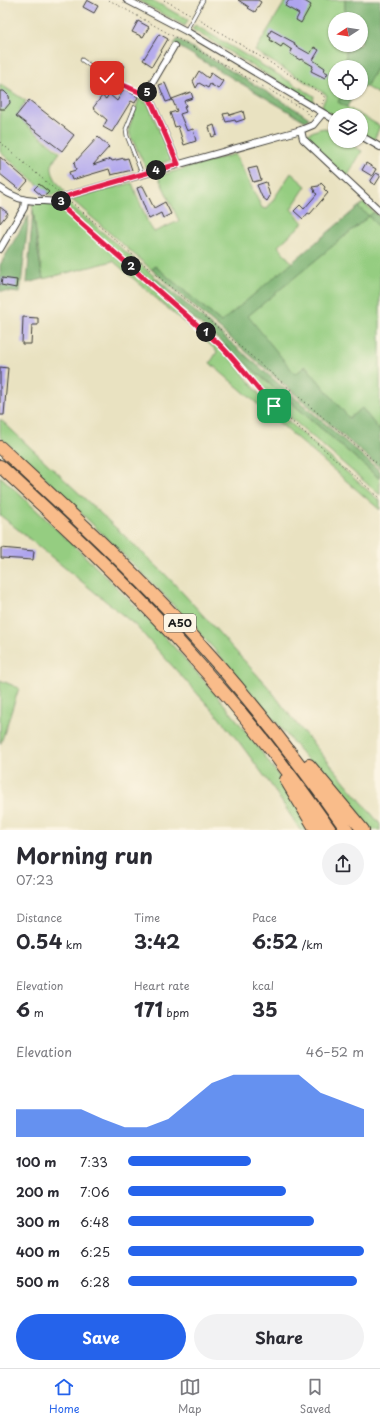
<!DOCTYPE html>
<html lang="en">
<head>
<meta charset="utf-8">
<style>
	body { margin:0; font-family:"Playpen Sans",sans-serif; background:#f2f2f3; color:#2b2b33; height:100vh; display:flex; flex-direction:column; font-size:15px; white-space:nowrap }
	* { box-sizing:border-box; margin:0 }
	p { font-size:13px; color:#7c7c81 }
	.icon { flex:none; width:22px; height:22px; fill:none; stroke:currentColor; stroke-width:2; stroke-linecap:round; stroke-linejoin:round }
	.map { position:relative; height:830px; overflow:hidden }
	.side { display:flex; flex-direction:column; background:#fff; flex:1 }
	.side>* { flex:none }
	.needle { width:26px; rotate:258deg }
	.controls { position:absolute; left:328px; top:12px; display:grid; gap:8px }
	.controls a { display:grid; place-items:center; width:40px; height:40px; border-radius:50%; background:#fff; box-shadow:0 1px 3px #0004; font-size:20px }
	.pin { position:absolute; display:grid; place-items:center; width:34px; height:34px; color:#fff; margin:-17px; border-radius:8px; box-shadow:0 2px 6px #0006 }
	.km { position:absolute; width:20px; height:20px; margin:-10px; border-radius:50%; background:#222; color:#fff; font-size:11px; line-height:20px; text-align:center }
	.round { display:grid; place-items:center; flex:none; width:42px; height:42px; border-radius:21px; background:#f2f2f3 }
	.headline { display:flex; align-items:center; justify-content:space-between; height:68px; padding:0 16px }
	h1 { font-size:22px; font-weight:700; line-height:30px }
	.stats { display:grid; grid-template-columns:repeat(3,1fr); gap:6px; height:68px; padding:4px 16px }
	.stats div { display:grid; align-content:center }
	.stats b { font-size:20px; font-weight:700 }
	.stats small { font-size:11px; font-weight:400 }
	.stats p { font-size:11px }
	.chart { height:112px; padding:8px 16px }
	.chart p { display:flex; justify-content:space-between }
	.chart svg { width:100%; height:72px; margin-top:4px; fill:#2563eb; opacity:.7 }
	.cta { display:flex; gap:8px; margin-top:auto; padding:8px 16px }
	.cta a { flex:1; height:46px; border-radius:24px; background:#2563eb; color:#fff; font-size:16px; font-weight:700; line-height:46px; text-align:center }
	.cta a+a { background:#f2f2f3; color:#2b2b33 }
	ul { padding:0 16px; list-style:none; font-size:13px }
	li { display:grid; grid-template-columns:64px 48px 1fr; align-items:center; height:30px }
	li i { height:10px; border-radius:5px; background:#2563eb }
	.dock { display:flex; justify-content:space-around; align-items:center; height:56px; border-top:1px solid #e1e1e2; background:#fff; font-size:11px; color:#7c7c81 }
	.dock a { display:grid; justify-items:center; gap:2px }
	.dock .selected { color:#2563eb }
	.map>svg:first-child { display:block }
	.green { fill:#95cd81; stroke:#58744e }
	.forest { fill:#78b06f; stroke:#4a6646 }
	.building { fill:#aea4ee }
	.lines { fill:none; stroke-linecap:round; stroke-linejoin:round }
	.service-casing { stroke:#3b3a35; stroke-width:4.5 }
	.minor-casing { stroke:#3b3a35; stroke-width:8 }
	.motorway-casing { stroke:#3b3a35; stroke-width:14 }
	.path { stroke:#3b3a35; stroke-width:1; stroke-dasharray:1 3; stroke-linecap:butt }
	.service { stroke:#fff; stroke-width:3 }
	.minor { stroke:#fff; stroke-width:6 }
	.motorway { stroke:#f9bc8a; stroke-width:12 }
	.route-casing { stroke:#fff; stroke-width:8 }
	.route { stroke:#e11d48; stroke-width:5 }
	.labels { text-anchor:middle; stroke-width:3; stroke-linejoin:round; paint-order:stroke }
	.shield { fill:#fcf5e5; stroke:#5f5d58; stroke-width:1 }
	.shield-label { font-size:11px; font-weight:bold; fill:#1c1c1c }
</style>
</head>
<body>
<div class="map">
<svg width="380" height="830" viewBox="0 0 380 830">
	<rect width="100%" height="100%" fill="#fcf5e5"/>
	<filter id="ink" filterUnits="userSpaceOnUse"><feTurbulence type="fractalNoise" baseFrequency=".025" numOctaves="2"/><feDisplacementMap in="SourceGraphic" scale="8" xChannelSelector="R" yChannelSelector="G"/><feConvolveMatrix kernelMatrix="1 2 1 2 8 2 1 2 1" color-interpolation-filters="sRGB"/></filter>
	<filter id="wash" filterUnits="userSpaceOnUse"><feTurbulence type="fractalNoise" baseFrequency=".012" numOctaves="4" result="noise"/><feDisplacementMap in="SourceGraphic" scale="16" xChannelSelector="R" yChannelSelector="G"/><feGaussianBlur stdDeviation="0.9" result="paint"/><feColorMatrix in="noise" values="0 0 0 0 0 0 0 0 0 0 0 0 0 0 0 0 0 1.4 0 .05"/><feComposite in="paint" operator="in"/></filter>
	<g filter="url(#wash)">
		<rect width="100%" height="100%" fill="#e9e2c1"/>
		<path class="green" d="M137,0h15l36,20 -3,6z
			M286,0h59v19h-10v26h11v22h-11v26h8l-5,9 42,24 -6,14 -13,-7v-18h-26v2l-11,-7 -2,-5 5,-10 -72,-44z
			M195,25l119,71 -1,7 -121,-74z
			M380,61v34l-14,-8z
			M0,84l26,17 -7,10 8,5 -3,7 36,29c-2,4 -6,7 -7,11 -5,8 6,23 12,28l-14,5 -51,-44z
			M139,99l8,4 3,5 21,52 -25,8 -16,-33 -1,-7z
			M324,128l11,7v6h10l17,10 -15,26 -40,-36 -2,-5c6,-4 12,-7 19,-8z
			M235,154l27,54 5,1 24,-36 15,13 -15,23 12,14 -25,23 14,17 -71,59 -66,-56 -3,4 -81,-71 61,-16 16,40 6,9 25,-11 -21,-45z
			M66,201l89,76 -5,4 -87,-77z
			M45,203l10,2 5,3 147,128 24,23 33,41 116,101v9l-170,-147 7,-11 -2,-3 -102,-88 -70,18 -11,-75z
			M364,203l10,9 -4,4 10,13v202l-18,-22 -13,10 -43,-53 -11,9 -48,-59 122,-100 -11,-9z
			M224,345l156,134v16l-109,-94z
			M0,419l164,154 17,18 89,98 21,28 89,107v6h-13l-153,-181 -52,-56 -94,-93 -68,-63z
			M0,476c93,87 187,175 263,278 18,24 34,50 50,76h-13l-29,-45 -32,-43 -24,-29 -80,-88 -135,-110z
			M0,680l19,8 -18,55h-1z"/>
		<path class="forest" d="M345,0h35v61l-14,26h-5v-20h-15v-22h15v-26h-16z
			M178,39l124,74 7,5 -4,3 -131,-77z
			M343,93h12l-8,14 -9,-5z
			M358,207l11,9 5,-4 6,5v12l-11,-13 -121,100 47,58 11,-8 43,52 13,-10 18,23v37l-228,-198 3,-4 66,56z
			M33,210l5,42 5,27 -16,4z
			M29,215l-9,78 -20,-2v-26z
			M155,277l225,194v8l-230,-198z"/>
		<g id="blocks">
			<path class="building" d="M87,0l11,6 -4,7 -11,-6z
				M238,0h20l3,2 -6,10 -7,-4 1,-1z
				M289,0h14l8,5 -10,18 -5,-3 3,-6 -14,-8z
				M138,21l11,6 -6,10 -11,-5z
				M271,30l24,13 -1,2 16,9 4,-7 5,3 -6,10 12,8 -1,3 4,2 -3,5 -14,-7 2,-5 -12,-7 -1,1 -10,-6 2,-4 -9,-6 -2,3 -11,-7 1,-2 -3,-2z
				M159,34l9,5 -16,27 -9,-6z
				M118,62l7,4 -9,13 -7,-4z
				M199,71l9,7 3,-5 12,8 -5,8 -8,-5 -2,4 -9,-5 -3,5 -3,-7z
				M165,83l7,17 -6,2 -7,-17z
				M124,89l14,8 -3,6 -4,-2 -19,31 -9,-5 4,-7 -14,-12 9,-12 4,3 3,-5 8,7z
				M0,91h4l5,5 1,7 -5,6h-5z
				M191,92l2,6 -9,3 2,5 -2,1 2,5 -6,2 7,17 6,-2 3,12 -12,4 -6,-19 -3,1 -5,-14 7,-2 -5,-12z
				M29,100l45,35 -12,16 -46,-35z
				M243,111l2,8 -9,3 -1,-2 -9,2 -3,-8 6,-1 1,2z
				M214,125l3,10 -5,2 -3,-10z
				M98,137l11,10 -16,18 18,-6 1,2 12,-3v1l4,-1 4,12 -21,5 -2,-6 -37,11 -3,-8 7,-2 -2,-7z
				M0,157l28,24 -8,9 -20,-16z
				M366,163l10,6 -4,7 -10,-6z
				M257,167l4,13 -8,2 -5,-13z
				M376,173l4,2v2l-5,8 -5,-3z
				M266,182l4,14 -3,5 -5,-4 -5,-12z
				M321,183l4,4 -1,2 4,4 -18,21 -2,-1 -5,6 -9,-8 6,-6 4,4 13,-15 -3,-2 1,-1 -3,-4 7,-1z
				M39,184l10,8 -3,3 -4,1 -8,-7z
				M143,186l11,22 11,-6 6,12 -8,4 -2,-5 -12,6 -12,-31z
				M0,207l8,6 -8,10z
				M2,278l15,2 -1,8 -15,-3z
				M23,317l15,1v7h-6l-1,19h-9z
				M0,367l8,1 -4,47h-4z
				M1,548l33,3 -1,9 -32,-2z"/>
		</g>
	</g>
	<g filter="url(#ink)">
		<use href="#blocks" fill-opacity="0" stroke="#3b3a35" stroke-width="1"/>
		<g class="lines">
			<defs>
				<path id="service" d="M186,31l17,-31
					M82,60c18,13 42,31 65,32
					M135,107l-9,22 1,7 15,38"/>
				<path id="minor" d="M127,0l59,31 149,89
					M174,46l-27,46 31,72
					M301,130l2,9 77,72
					M361,136l19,11
					M0,188c11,8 22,13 36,13 8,0 14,-1 22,2l7,-6 8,-3 228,-64 12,-5 10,-12
					M0,249l24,-41 1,-8"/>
				<path id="motorway" d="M0,447c61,57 123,114 180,175 61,65 116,135 167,208
					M0,466c68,63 136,126 197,196 48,53 92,109 133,168
					M309,765l54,65
					M286,780l30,50"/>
			</defs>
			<use href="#service" class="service-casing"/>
			<use href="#minor" class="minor-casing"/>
			<use href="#motorway" class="motorway-casing"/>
			<path class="path" d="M109,0l194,109
				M164,0l26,14
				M198,19l124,75 3,4 -3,6
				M305,110l6,7
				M0,142l59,51
				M71,202l309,264
				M63,207l156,137c20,19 35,43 55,62l106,92"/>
			<use href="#service" class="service"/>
			<use href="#minor" class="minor"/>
			<use href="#motorway" class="motorway"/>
		</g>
	</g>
	<g class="lines" filter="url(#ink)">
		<defs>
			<path id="route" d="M107,78l32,14h8l31,72 -105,30 -8,3 -7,6 161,141c20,19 35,43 55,62"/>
		</defs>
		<use href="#route" class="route-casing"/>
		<use href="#route" class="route"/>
	</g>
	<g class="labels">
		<rect class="shield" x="164" y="614" width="32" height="18" rx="3"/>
		<g class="shield-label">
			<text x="180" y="627">A50</text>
		</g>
	</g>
</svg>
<div class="controls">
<a><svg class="needle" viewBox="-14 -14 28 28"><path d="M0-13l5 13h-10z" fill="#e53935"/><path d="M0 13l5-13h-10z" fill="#7c7c81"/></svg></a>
<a><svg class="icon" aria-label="locate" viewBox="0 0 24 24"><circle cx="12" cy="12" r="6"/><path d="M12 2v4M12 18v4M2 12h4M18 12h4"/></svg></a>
<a><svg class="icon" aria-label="layers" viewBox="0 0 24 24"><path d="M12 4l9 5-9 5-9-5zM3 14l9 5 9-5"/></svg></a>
</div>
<div class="pin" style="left:274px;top:406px;background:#1e9e55"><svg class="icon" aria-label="arrive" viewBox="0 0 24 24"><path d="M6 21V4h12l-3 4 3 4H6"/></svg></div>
<div class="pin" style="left:107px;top:78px;background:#d93025"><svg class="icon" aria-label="check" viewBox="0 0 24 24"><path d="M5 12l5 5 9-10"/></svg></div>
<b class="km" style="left:206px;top:332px">1</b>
<b class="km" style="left:131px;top:266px">2</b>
<b class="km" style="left:61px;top:201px">3</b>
<b class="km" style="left:156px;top:170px">4</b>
<b class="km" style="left:147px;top:92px">5</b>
</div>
<section class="side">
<div class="headline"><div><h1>Morning run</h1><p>07:23</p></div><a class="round"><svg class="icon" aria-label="share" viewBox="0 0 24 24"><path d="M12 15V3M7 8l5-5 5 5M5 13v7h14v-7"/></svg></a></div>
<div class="stats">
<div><p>Distance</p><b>0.54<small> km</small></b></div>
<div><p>Time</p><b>3:42</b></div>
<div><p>Pace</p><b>6:52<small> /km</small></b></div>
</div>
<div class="stats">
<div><p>Elevation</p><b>6<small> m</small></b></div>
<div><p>Heart rate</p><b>171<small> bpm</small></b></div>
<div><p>kcal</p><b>35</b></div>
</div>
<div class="chart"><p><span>Elevation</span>46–52 m</p>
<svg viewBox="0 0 160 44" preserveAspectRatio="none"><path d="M0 44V27L10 27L20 27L30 27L40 33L50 38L60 38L70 33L80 22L90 11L100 6L110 6L120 6L130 6L140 17L150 22L160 27V44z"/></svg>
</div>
<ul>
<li><b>100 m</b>7:33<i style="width:52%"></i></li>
<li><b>200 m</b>7:06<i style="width:67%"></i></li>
<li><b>300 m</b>6:48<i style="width:79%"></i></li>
<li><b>400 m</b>6:25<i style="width:100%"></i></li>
<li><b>500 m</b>6:28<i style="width:97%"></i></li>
</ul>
<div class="cta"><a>Save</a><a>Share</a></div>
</section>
<nav class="dock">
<a class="selected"><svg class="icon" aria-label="home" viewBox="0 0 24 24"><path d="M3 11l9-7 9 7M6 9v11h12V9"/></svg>Home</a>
<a><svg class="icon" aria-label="map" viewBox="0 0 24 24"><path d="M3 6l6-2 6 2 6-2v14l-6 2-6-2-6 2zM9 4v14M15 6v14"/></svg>Map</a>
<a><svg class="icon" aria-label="saved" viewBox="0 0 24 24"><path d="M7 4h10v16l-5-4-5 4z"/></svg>Saved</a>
</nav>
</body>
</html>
